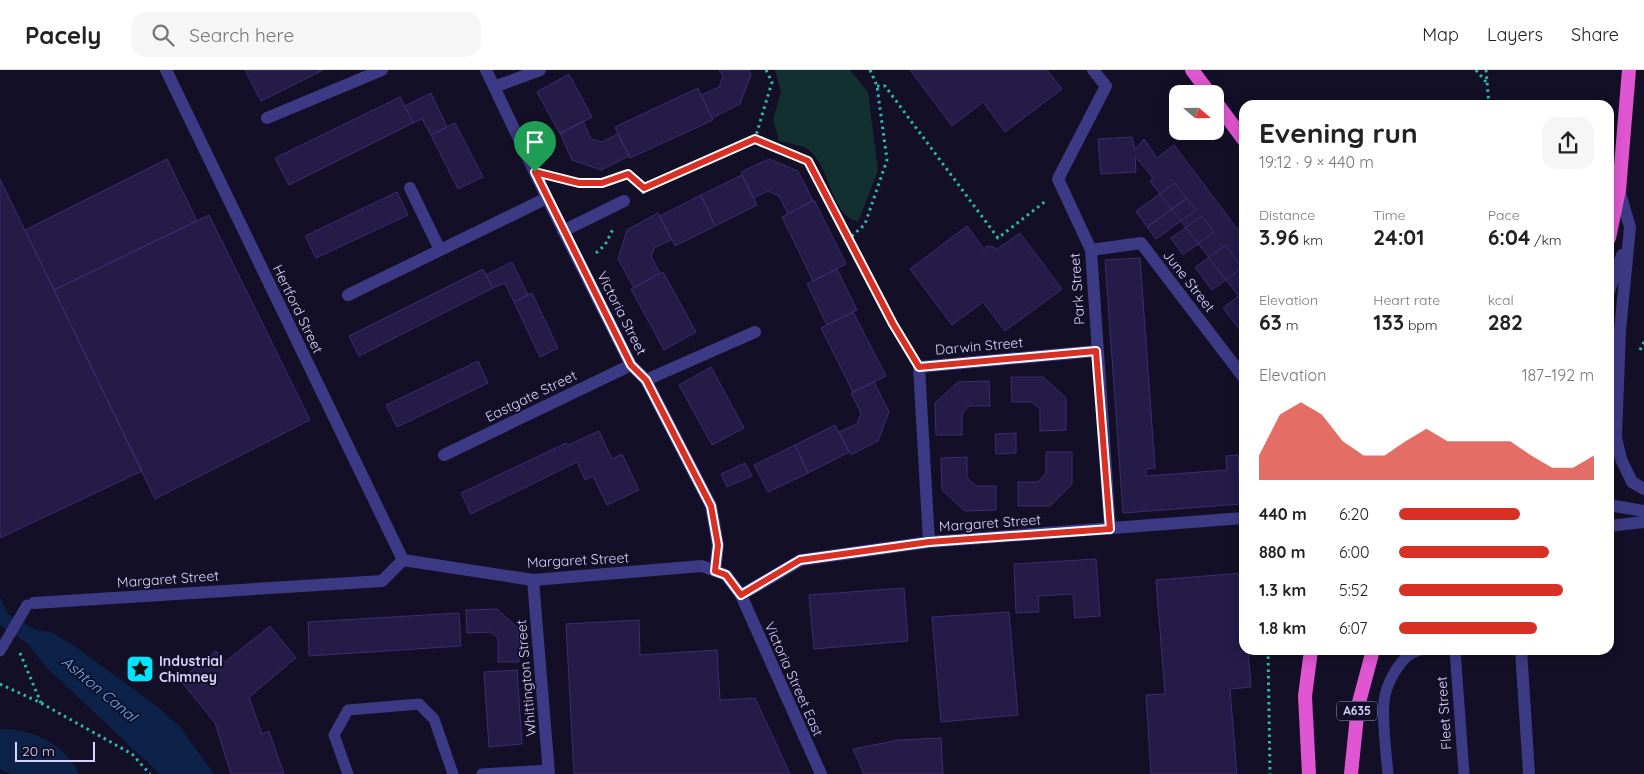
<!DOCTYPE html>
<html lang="en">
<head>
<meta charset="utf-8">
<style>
	body { margin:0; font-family:Quicksand,sans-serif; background:#f6f6f6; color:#222; height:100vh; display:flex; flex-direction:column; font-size:19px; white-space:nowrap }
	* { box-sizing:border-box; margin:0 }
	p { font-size:16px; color:#767676 }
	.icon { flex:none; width:28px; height:28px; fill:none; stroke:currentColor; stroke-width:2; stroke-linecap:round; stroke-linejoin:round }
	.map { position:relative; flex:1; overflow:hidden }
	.side { position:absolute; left:1239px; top:30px; width:375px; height:555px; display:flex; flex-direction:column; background:#fff; border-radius:15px; box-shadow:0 2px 12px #0003 }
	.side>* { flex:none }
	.needle { width:32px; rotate:110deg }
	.buttons { position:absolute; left:1169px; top:15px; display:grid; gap:10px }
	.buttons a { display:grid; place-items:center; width:55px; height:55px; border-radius:10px; background:#fff; box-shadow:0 2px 12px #0003; font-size:25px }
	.scale { position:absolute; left:15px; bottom:12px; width:80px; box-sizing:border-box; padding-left:5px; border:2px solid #d9d4ff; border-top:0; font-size:14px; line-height:18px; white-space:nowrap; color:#d9d4ff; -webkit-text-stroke:4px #130f26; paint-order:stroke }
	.pin { position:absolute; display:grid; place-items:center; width:42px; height:42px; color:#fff; margin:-51px -21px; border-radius:50% 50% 50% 0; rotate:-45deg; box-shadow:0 0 5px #0007 }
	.pin .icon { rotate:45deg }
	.round { display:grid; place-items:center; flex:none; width:52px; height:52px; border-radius:15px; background:#f6f6f6 }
	.headline { display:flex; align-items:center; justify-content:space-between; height:85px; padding:0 20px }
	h1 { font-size:28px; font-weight:800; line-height:38px }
	.metrics { display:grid; grid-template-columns:repeat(3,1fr); gap:8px; height:85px; padding:5px 20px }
	.metrics div { display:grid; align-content:center }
	.metrics b { font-size:21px; font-weight:800 }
	.metrics small { font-size:14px; font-weight:400 }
	.metrics p { font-size:14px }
	.chart { height:140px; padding:10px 20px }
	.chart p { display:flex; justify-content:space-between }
	.chart svg { width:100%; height:90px; margin-top:5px; fill:#d93025; opacity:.7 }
	ul { padding:0 20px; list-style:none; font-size:16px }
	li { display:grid; grid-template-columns:80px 60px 1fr; align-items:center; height:38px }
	li i { height:12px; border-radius:6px; background:#d93025 }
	header { display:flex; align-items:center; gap:30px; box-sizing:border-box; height:70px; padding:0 25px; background:#fff; border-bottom:1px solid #e0e0e0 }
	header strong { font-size:24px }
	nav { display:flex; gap:28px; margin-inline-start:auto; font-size:18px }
	.search { width:350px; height:45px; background:#f6f6f6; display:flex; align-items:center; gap:12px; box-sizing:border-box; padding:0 18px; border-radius:15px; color:#767676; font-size:19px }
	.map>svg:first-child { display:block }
	.green { fill:#12302f }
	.water { fill:#0c2248 }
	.building { fill:#241b47; stroke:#3b2d73 }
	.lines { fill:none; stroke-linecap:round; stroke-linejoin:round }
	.path { stroke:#2fb8b0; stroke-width:3; stroke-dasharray:2.5 4; stroke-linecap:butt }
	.service { stroke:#3d3a85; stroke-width:11 }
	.minor { stroke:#3d3a85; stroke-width:12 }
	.tertiary { stroke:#3d3a85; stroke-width:12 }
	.trunk { stroke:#e055d1; stroke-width:14 }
	.service-bridge { stroke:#3d3a85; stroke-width:11 }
	.route-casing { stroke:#fff; stroke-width:10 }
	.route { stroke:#d93025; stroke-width:6 }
	.labels { text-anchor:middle; stroke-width:4; stroke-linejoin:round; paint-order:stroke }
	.shield { fill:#130f26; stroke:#9e99be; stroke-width:1 }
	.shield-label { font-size:12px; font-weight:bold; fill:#d9d4ff }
	.street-label { font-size:14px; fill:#d9d4ff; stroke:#130f26 }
	.poi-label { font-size:14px; font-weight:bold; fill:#d9d4ff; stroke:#130f26; text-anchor:start }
	.water-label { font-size:15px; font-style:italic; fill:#62b6ff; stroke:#130f26 }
</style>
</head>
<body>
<header>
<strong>Pacely</strong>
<div class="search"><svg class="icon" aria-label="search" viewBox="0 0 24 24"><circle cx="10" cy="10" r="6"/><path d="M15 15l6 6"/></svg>Search here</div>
<nav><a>Map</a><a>Layers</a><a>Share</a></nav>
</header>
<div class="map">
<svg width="1644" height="704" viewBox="0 0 1644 704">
	<rect width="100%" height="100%" fill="#130f26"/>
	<path class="green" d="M775,0h75l18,22 10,78 -20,52c-28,-8 -27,-54 -49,-72 -7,-5 -21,-7 -30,-9l-6,-22 8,-27z"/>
	<path class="water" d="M0,527l8,17 28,16 15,2 22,13 85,62 22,20 34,47h-54l-112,-105 -21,-26 -27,-18z
		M0,659c32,-1 66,16 79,45h-69l-10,-5z"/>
	<path class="building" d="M245,0h78l-62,31z
		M719,0h30l2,5 -11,29 -28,14 -11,-23 18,-8 4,-11z
		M910,0h137l15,19 -57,43 -22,-30 -31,24z
		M569,4l23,43 -32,17 -23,-42z
		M698,18l15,32 -83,38 -15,-31z
		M431,23l16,34 -16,8 -9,-16 -9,4 -8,-17z
		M400,27l13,26 -124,62 -14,-27z
		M583,51l8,18 11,3 16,-8 11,22 -28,14 -29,-10 -12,-27z
		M455,53l28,54 -25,12 -27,-54z
		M1132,67l3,13 9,-11 13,19 17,-13 70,93v65l-94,-122 3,-3 -18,-22 1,16 -35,2 -3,-35z
		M167,89l30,62 -143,69 -29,-60z
		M769,89l29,12 15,30 -25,13 -9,-18 -11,-5 -15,7 -12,-26z
		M742,105l15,30 -42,21 -14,-31z
		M0,109l142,292 -142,67z
		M1175,113l12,15 -40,29 -11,-16z
		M397,122l11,23 -92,43 -11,-22z
		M701,125l14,31 -40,20 -15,-30z
		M1187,128l9,12 -40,29 -9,-12z
		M814,130l32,64 -33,17 -31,-64z
		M658,143l13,27 -17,8 -3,8 9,17 -26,15 -16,-29 9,-29z
		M209,145l101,205 -155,79 -101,-209z
		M1202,146l12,16 -31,23 -12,-17z
		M967,156l17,23 3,-3 7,1 2,3 24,-17 42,56 -57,42 -22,-29 -31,23 -42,-56z
		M1226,175l16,23 -30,22 -17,-23z
		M1140,188l15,210 -9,1v7l81,-6 -1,-14 12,-1 3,49 -118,9 -18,-253z
		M512,192l16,33 -14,7 -9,-19 -12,5 -7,-13z
		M483,199l10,19 -134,68 -10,-20z
		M837,199l20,41 -30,15 -20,-41z
		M663,202l33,60 -32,18 -33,-61z
		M1244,222v43l-21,-27z
		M532,223l26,55 -18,9 -26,-55z
		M853,242l33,64 -33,16 -32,-64z
		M478,291l10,22 -91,44 -11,-22z
		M711,297l33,61 -32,17 -33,-60z
		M1011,307h32l23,21v32l-26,1v-22l-8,-7h-20z
		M989,311l1,25h-21l-7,8v21h-26l-1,-32 23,-21z
		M874,312l15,30 -11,29 -27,14 -12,-23 18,-8 4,-11 -10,-20z
		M835,355l14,27 -41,21 -13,-28z
		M599,361l13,28 10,-5 17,36 -32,15 -14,-29 -8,4 -8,-18 -106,52 -10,-21 105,-50 2,2z
		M1016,363v20l-20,1 -1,-20z
		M795,375l13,28 -40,19 -14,-27z
		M1046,382h26v32l-22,22h-32v-24h20l8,-9z
		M967,387v21l9,8h20v24l-31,1 -23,-21 -1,-32z
		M745,393l7,13 -25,11 -6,-13z
		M1096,489l4,57 -25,2 -2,-24 -35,2 1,16 -23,1 -2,-49z
		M1242,503l2,77h4l3,37 -21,2 7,85h-86l-5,-79 19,-1 -9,-114z
		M904,518l4,53 -94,8 -5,-54z
		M497,539l21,19 1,34h-21v-24l-7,-6 -24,1 -1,-23z
		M1009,542l9,103 -77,7 -9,-105z
		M459,543l2,33 -152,10 -1,-34z
		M639,550l1,35 77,-5 3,50 35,-2 35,76h-216l-8,-150z
		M270,556l26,32 -47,39 13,37 7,-3 15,43h-53l-16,-51 -35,-43 36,-29 9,11z
		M517,600l5,74 -33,3 -5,-75z
		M941,668l2,36h-79l-11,-25 46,-9z"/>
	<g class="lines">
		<path class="path" d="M766,0l6,12 -17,57 53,22 42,77
			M870,0l7,16 10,74 -22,64 -15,14 60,114
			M1476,0l10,12
			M1486,0l3,35
			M877,16h8l113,152 49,-38
			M561,109c27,7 41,4 67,-5l16,14
			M643,124l1,-6 111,-49
			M596,183l9,-8 8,-16
			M1640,280l4,-8
			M1268,580l2,124
			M20,583l21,50
			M0,614l41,19 91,51 18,20"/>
		<path class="service" d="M1455,580l9,124
			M348,704l-14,-39 14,-25 71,-6 15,15 19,55
			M482,704l66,-4
			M1388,704c-2,-24 -6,-50 -4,-73 2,-18 18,-48 36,-51"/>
		<path class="minor" d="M486,0l61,128 84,167 15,15 65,126 7,39 -3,26
			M1093,0l13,16 -48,93 33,71 19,279
			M494,17l46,-17
			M267,48l115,-48
			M410,118l30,62
			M1619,120l11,37 -10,103 -4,108 5,21 11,23 12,7
			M563,161l61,-30
			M1091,180l50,-7 103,135
			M1609,221l13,-36
			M348,225l199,-97
			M646,310l109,-48
			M444,385l187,-90
			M1609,435l35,6
			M1609,456l35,-4
			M929,472l-10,-175 177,-16
			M533,510l16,194
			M741,525l60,-35 128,-18 315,-24
			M34,533l348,-22 21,-21
			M1521,580l8,124"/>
		<path class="tertiary" d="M166,0l237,490 130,20 169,-14 24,9 15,20 80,179"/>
		<path class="trunk" d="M1192,0l18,24
			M1215,31l29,39
			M1609,168l10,-48 10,-120
			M1309,704l-4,-78 6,-46
			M1351,704l7,-68 15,-56"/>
		<path class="service-bridge" d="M0,581l27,-46"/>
	</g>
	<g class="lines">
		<defs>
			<path id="route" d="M755,69l53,22 85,163 26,43 177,-16 14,178 -181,13 -129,18 -59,35 -15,-20 -11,-4 3,-26 -7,-39 -65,-126 -15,-15 -96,-193 44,11h23l26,-9 16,14z"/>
		</defs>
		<use href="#route" class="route-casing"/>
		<use href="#route" class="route"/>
	</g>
	<defs>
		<symbol id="sight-square" viewBox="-11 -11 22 22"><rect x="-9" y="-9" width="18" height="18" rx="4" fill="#00e5ff" stroke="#130f26"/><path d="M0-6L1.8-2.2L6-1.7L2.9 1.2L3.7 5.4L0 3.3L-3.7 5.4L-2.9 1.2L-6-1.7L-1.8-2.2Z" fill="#111"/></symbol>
	</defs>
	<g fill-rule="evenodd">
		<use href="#sight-square" x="124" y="583" width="32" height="32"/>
	</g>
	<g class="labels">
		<rect class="shield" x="1337" y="631.5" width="40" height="19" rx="4"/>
		<g class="shield-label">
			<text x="1357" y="645">A635</text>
		</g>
		<g class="street-label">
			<text transform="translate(1189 211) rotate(52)" y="5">June Street</text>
			<text transform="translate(1077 219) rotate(-94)" y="5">Park Street</text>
			<text transform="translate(298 239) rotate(64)" y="5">Hertford Street</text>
			<text transform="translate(622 243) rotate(63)" y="5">Victoria Street</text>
			<text transform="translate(979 276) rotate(-5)" y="5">Darwin Street</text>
			<text transform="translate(531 326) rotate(-26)" y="5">Eastgate Street</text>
			<text transform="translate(990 453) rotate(-4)" y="5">Margaret Street</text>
			<text transform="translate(578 490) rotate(-3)" y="5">Margaret Street</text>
			<text transform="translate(168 509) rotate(-4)" y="5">Margaret Street</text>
			<text transform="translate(526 608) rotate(-95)" y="5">Whittington Street</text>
			<text transform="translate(794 609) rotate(66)" y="5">Victoria Street East</text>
			<text transform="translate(1444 643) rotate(-94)" y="5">Fleet Street</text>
		</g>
		<g class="poi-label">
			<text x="159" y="596">Industrial<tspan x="159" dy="16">Chimney</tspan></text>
		</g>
		<g class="water-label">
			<text transform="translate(99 619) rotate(40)" y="5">Ashton Canal</text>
		</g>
	</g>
</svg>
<div class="buttons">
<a><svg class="needle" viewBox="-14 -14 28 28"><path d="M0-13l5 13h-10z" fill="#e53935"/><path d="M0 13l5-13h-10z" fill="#767676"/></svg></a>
</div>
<div class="scale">20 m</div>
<div class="pin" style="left:535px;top:102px;background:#1e9e55"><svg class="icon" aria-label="arrive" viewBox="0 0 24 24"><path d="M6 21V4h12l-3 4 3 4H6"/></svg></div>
<section class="side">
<div class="headline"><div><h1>Evening run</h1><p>19:12 · 9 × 440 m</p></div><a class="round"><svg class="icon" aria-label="share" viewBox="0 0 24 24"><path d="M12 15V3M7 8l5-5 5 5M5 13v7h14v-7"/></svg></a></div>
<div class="metrics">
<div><p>Distance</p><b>3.96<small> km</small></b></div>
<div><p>Time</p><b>24:01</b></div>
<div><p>Pace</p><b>6:04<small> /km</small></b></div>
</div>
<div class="metrics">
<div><p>Elevation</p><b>63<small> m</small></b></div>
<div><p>Heart rate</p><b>133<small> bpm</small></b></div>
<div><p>kcal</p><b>282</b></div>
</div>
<div class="chart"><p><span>Elevation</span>187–192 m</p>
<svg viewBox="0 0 160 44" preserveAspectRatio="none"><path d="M0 44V32L10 12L20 6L30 12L40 25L50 32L60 32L70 25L80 19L90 25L100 25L110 25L120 25L130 32L140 38L150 38L160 32V44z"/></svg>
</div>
<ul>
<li><b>440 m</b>6:20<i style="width:62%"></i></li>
<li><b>880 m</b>6:00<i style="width:77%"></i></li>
<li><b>1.3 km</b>5:52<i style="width:84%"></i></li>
<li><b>1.8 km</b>6:07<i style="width:71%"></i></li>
</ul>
</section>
</div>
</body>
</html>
